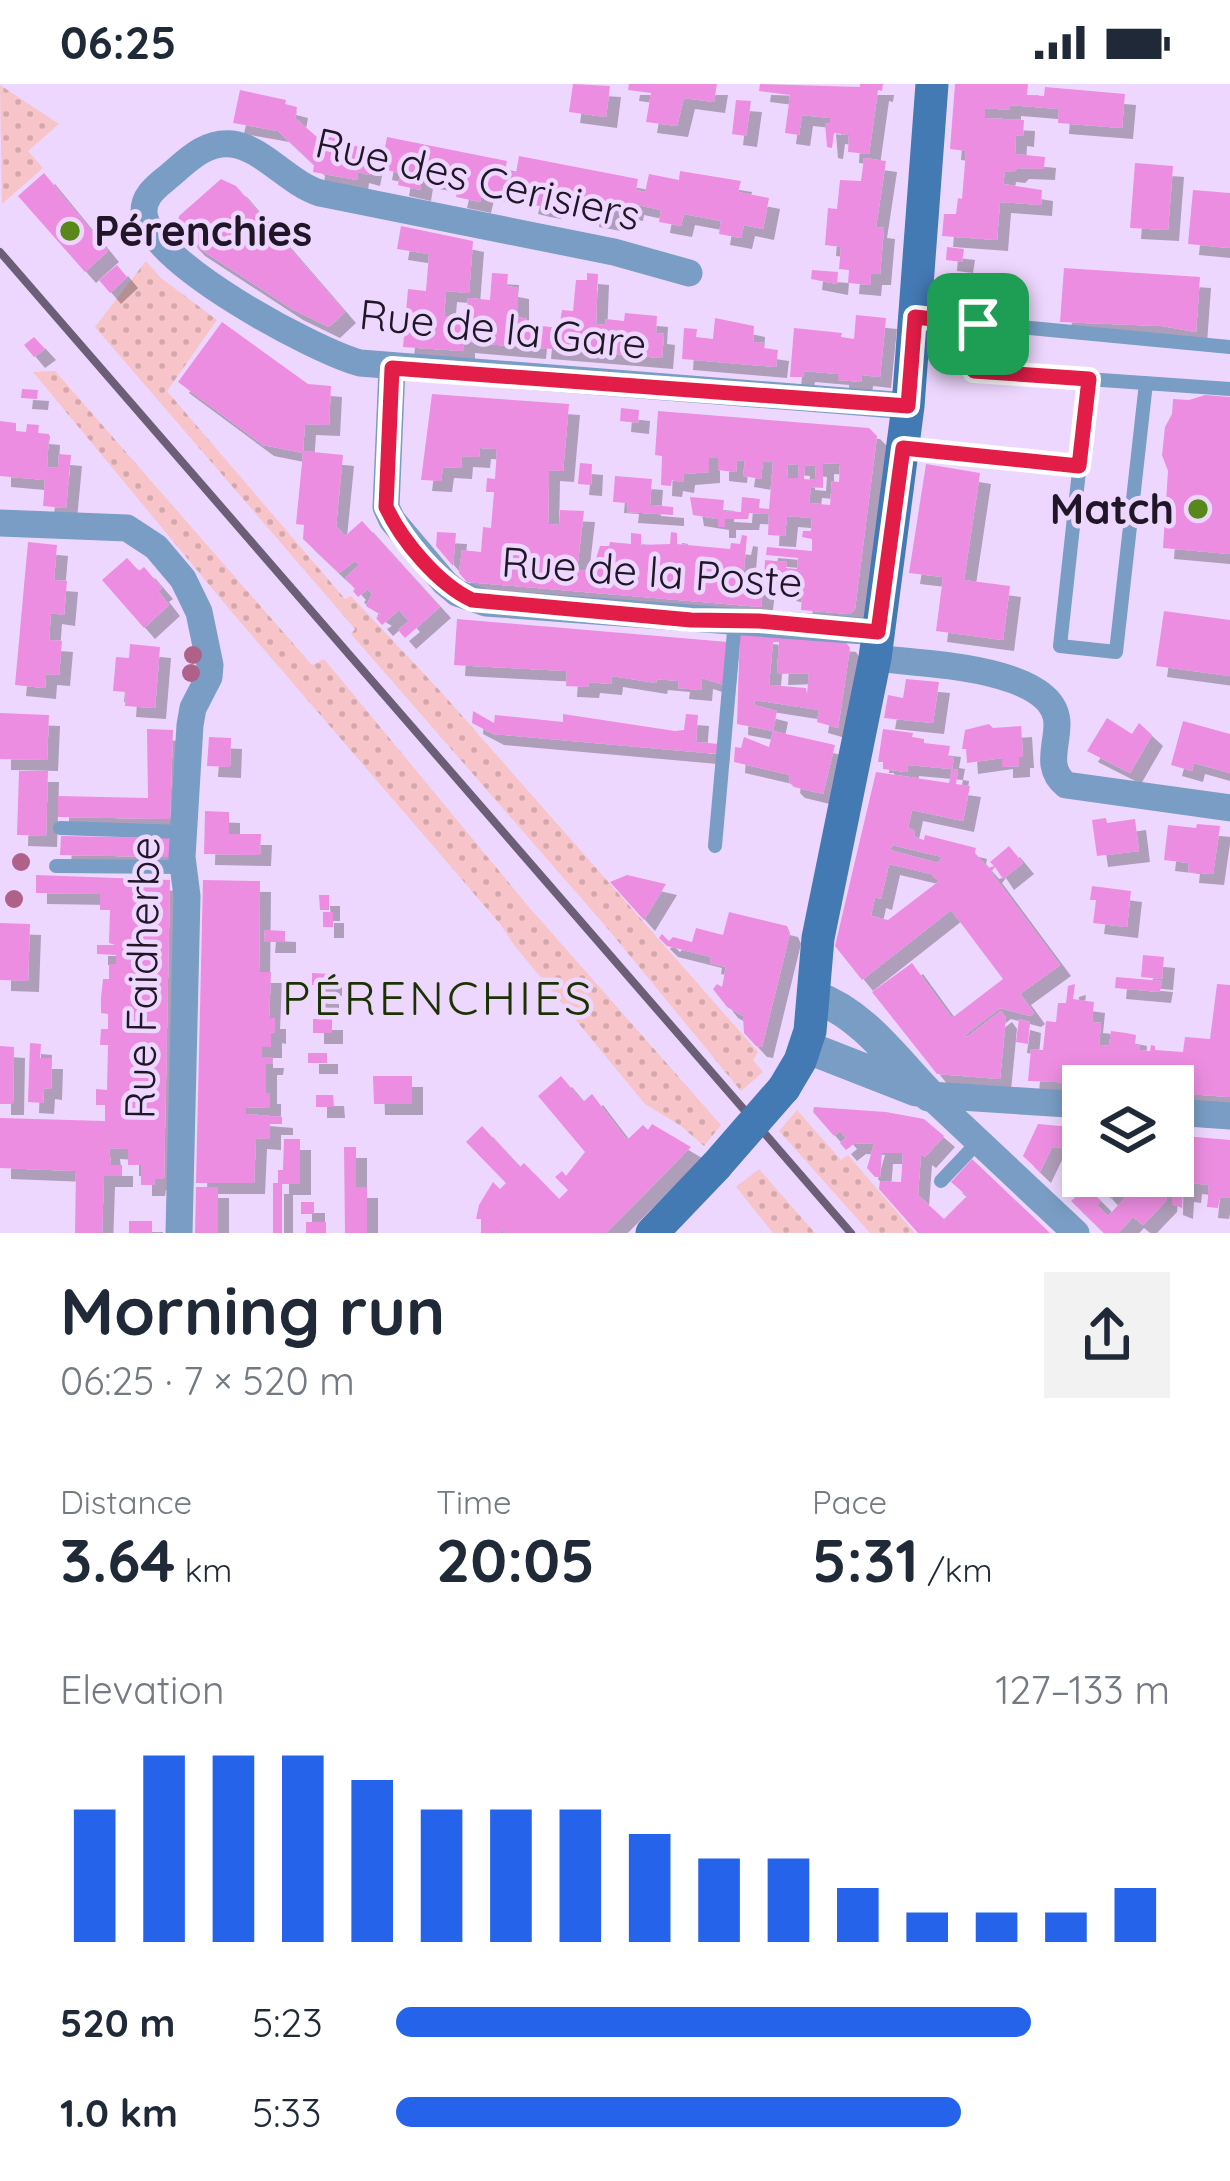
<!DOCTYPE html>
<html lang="en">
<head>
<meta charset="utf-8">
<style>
	body { margin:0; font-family:Quicksand,sans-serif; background:#f2f2f3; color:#1f2937; height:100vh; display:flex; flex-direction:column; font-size:45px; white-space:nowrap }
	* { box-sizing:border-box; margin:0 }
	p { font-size:39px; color:#747a83 }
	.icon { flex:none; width:66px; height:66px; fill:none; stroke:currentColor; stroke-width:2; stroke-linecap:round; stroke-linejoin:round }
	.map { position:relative; height:1149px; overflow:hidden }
	.drawer { display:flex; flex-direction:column; background:#fff; flex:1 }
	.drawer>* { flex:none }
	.controls { position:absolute; left:1062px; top:981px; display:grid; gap:24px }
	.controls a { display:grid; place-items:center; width:132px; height:132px; border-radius:0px; background:#fff; box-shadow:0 6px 18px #0003; font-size:60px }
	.pin { position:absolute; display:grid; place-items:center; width:102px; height:102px; color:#fff; margin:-51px; border-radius:24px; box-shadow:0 6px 18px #0006 }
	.round { display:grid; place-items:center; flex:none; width:126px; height:126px; border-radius:0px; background:#f2f2f3 }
	.head { display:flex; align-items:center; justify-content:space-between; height:204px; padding:0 60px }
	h1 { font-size:66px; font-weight:700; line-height:90px }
	.metrics { display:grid; grid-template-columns:repeat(3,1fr); gap:18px; height:204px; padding:12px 60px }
	.metrics div { display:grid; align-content:center }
	.metrics b { font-size:60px; font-weight:700 }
	.metrics small { font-size:33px; font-weight:400 }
	.metrics p { font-size:33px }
	.chart { height:336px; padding:24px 60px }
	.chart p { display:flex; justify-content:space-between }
	.chart svg { width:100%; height:216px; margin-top:12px; stroke:#2563eb; stroke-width:6 }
	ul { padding:0 60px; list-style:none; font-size:39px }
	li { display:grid; grid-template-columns:192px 144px 1fr; align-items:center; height:90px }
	li i { height:30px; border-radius:15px; background:#2563eb }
	.status { display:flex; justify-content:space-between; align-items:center; height:84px; padding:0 60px; background:#fff; direction:ltr }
	.status svg { height:33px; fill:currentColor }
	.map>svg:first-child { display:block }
	.grass { fill:url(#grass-dots) }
	.building { fill:#ed8de2; fill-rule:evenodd; filter:url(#shadow) }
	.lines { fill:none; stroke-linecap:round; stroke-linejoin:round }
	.service { stroke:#799dc4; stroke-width:14 }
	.minor { stroke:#799dc4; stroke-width:27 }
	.tertiary { stroke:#799dc4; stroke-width:33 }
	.secondary { stroke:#437ab3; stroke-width:33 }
	.rail { stroke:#6d5e77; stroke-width:8 }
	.secondary-bridge { stroke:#437ab3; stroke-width:33 }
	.tree { fill:#af618a }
	.route-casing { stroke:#fff; stroke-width:24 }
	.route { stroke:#e11d48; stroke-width:15 }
	.poi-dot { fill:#58871a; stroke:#eed7fe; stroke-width:4.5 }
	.labels { text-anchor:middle; stroke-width:9; stroke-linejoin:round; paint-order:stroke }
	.street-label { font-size:42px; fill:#201627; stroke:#eed7fe }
	.poi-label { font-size:42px; font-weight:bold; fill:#201627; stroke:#eed7fe; text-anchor:start }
	.quarter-label { font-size:48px; letter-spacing:3px; fill:#1a3100; stroke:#eed7fe }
</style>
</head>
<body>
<div class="status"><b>06:25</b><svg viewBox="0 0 49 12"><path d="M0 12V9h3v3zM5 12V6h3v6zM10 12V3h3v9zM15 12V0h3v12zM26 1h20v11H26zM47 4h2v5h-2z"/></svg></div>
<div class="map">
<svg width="1230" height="1149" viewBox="0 0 1230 1149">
	<defs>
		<pattern id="grass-dots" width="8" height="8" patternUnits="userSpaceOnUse" patternTransform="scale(3)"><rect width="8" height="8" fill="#f7c4c9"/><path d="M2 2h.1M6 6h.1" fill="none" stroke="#d3a8ad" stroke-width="1.8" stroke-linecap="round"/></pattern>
		<filter id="shadow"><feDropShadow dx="11" dy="11" stdDeviation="0" flood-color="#0004"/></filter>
	</defs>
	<rect width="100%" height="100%" fill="#eed7fe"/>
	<path class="grass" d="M0,1l59,39 -31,27 15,17 -41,36z
		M146,177l15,17 56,42 -50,71 178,208 6,-3 91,97 316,359 -5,8 10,12 -22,19 -133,-162 -257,-295 4,-5 -260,-302z
		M55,287l257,294 12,-6 204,247 193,219 -17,21 -23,-20 -36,-22 -131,-159 -13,-20 -271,-315 -197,-238z
		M797,1026l44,50 7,-5 67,78h-45l-91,-102z
		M759,1085l56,64h-42l-37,-46z"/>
	<path class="building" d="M573,0l37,2 -4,31 -37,-5z
		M629,0h88l-3,18 -30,-4 -7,28 -31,-4 5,-29 -23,-3z
		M760,0l100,3v-3h23l-1,7 -4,-1 -9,64 -21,-2 1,-17 -15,-2 -2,15 -5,-1 -2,-24 5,1v-6l-28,-3 -3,20 -14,-2 5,-38 -31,-4z
		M955,0h73l-1,11 17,1 1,-9 80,7 -3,34 -64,-5 1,-14 -49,-4v5l-25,-2v10l39,2 -1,16 -7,-1 -1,19 30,3 -1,12 -26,-1 -4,4 -9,-1 -2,13 39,6 -1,15 -41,-3 -3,38 -55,-4 2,-22h12l2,-16 4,1 4,-48 -16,-2z
		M240,6l46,10 -1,4 12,3 -2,11 22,19 4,1 6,-11 15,3 1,13 31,7 -5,25 -11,-3 -1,8 -44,-8 1,-7 -36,-34 -45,-8z
		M736,16l15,1 -5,35 -14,-2z
		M387,53l120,24 -2,10 11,2 3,-17 119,23 -2,11 9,2 4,-18 30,6 1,-9 61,10 -3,11 31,6 -6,31 -19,-4 -3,13 -22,-4 2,-13 -37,-7 -3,12 -22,-4 2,-12 -28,-6 -1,6 -19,-3 -3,13 -22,-4 2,-13 -37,-8 -3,13 -11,-2 -12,-3 3,-12 -28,-5 -1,6 -18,-3 -3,13 -24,-5 3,-13 -19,-4 -18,-3 -2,13 -22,-5 2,-12 -19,-4z
		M864,74l22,3 -10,66 8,1 -4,46h-9l-1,11 -22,-2 1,-13 -10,-1 2,-22 -16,-2 3,-37 9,1 3,-29 21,1z
		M1135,79l38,3 -5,64 -38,-2z
		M44,89l64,78 -23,21 -67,-76z
		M221,95l15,7 109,126 -16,15 -37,-18 -98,-64 -17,-18 2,-11z
		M1193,106l37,3v55l-42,-4z
		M401,142l72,15 -4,52 -23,-2 -2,25 22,2 2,-20 22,2 2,-27 16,1 -1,12 11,2v29l9,2v8h10l-2,21 -71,-6v9l-61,-4 5,-58 18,2 3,-37 -32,-5z
		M947,163l17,2 -2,13 -16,-2z
		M117,181l10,12 -17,16 -11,-13z
		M1064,184l136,9 -4,55 -34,-6 -102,-4z
		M812,186l26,2 -1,12 -26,-5z
		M587,189l11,1 -2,50 9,1 1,-6 18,2 1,-8 32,3 -1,17 8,1 -2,24 -122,-10 2,-22 17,2 3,-18 11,1 3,-31h11z
		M856,231l30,3 -6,59 -18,-2 -1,7 -10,-1 -13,-1v-6l-34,-3 -1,6h-13l4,-49 48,5 -1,4 13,2z
		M715,234l39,8 -1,16 11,1v5l14,2 -2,17 -94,-8 2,-31 13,1 -1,8 17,2z
		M222,238l86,62 23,2 -2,39 -24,-1 -2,27 40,4 -7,71 9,10 17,-15 78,86 -35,31 -7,-8 11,-9 -10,-11 -17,15 -6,-7 5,-3 -15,-9 6,-12 -4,-5 -10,8 -5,-6 2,-2 -10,-11 14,-13 -4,-4 -16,12 -36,-34 1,-14 -8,-1 7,-71 -40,-8 -85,-63z
		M34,253l11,12 -11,8 -10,-12z
		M22,305l16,1 -1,9 -16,-1z
		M432,310l137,10 -6,67 -14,-1 -1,54 11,1 1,-15 24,1 -7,59 15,1 8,-25h9l1,-4 21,2v-11l10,1v11l29,-1 1,-12 6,1v11l53,5 1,-6 9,1 2,-9 5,1 -4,45 21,1 -3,25 -294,-25 -8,-9 3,-23 19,2 2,-25 8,1 3,-36h-8l1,-14 8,1 2,-30 -17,-1 -1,9 -17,-1 -1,12 -18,-1 -2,14 -20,-1z
		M1205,311l25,2v157l-67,-6 5,-77 -6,-16 3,-28 7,-13 1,-15 16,1z
		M621,324l18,2 -1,13 -18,-2z
		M658,327l211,17 8,8 -22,173 -6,5 -48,-4 1,-16 -17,-4 1,-10 -22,-1 1,-19 22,2 -1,6 11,1 1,-11 -32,-3 1,-8 45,4v-12l-10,-2 1,-6h8l1,-13 -25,-2 -2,20 -17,-1 1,-21 -20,-1 -1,6h-23v8h-7v-8l-25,-4 -3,-18 34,3 -1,11 18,1 1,-15 18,2 -1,9 10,1 4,-47h-10l-2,17 -18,-3 2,-15 -8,-1 -1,12 -10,-1 -8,-1v-12h-9v14l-25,2 -1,8 -11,-2 -1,6 -10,-1 1,-29 -7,-1zM823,379l17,1 -1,18 -7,-1 -2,24 -21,-2 2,-16 12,1zM788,380l11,1 -1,13h-11zM805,381l11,1 -1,14 -11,-1z
		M0,337l16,2v8l10,1 1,-8 12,1 -1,8 11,1 -2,33 11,1 1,-14 12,1 -5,53 -23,-2 2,-26 -45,-4z
		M580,379l12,1 -1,21 -13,-1z
		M926,380l54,9 -16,107 46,6 -7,54 -67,-9 7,-54 -34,-4z
		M615,392l37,3 -2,26 23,2v8l-46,-3 1,-9 -15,-1z
		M437,448l19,1 -3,33 -17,-20z
		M28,458l29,3 -3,35 13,1 -3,34 -13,-2 -2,27 13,1 -3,34 -13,-1 -1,14 -30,-3z
		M127,474l12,13 5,-4 18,21 -4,3 11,14 -25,23 -42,-48z
		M1164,527l66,9v56l-74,-10z
		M457,535l271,23 -4,43 -22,-7 -1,12 -23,-2 1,-7 -22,-2 -1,4 -44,-7 -1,8 -22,-2 -1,5 -22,-1 1,-15 -113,-6z
		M740,547l105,10 5,7 -12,80 -21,-6 2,-12 -64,-10 -1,5 23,6 -4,20 62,14 -12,49 -29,-7 -5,-5 1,-7 -56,-13 1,-15 6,1 3,-11 25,10 4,-16 -36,-7zM773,558h6l-2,32 32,-1 -2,21 -1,-6 -37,-3z
		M130,560l30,3 -5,61 -30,-2 1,-14 -13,-1 3,-34 13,1z
		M906,595l33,3 -6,41 -49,-5 4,-23 15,3z
		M473,627l21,12 1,-8 68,7v-8l112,17 9,-1 2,-16 12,1 -2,27 23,2 -1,10 -225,-20 -21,-11z
		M0,629l49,2 -2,45 -47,-1z
		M1107,634l25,16 7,-11 13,12 -22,38 -43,-22z
		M1183,637l47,13v39l-36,-10 -2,8 -21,-6z
		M989,640l4,4 28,-2 2,31h-4v9l-17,1v-9l-35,5 -1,-14h-4l3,-19z
		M147,645l26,1 -3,89 -112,-2v-21l90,2z
		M883,645l30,4 -1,4 12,2v4l26,3 -2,11 6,1 -2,11 -44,-4 -1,7 -24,-3v-7h-5z
		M209,653l22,1 -1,29 -23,-1z
		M952,685l6,1 -2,14 14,2 -7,35 -51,-11 -4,18 7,3 -1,6 10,3 1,-5 51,13 -1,5 13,15 6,-2 -4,-4 19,-16 14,17 -20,16 -8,-12 -4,5 69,93 -40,29 14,19 -4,3 -30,-8 -35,27 2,2 34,-26 5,7 -6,61 -63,-5 -65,-82 40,-29 40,55 51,-39 -52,-69 -89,70 -27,-34 41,-174 73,11zM892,761l50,12 -4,6 -48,-13zM889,780l42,10 8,7 -51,39 -17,-4 4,-19 6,2z
		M19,687h29l-2,65 -29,-1z
		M205,727l24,1v22h32l-1,21 -56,-1z
		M1106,734l1,5 28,-4 4,32 -42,5 -5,-36z
		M1197,740l23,2 -7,48 -25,-2 1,-9 -25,-3 4,-35 28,3z
		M61,752l110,2 -1,19 -110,-2z
		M36,791l134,5 -6,299h-9l-1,6h-13v-20h-13v-16l-19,-1 2,17h11v11h-18l-2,57h-27l1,-62 -76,-3v-50l105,3v-16h-9v-16l11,1 1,-45h-8l1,-16h7v-15l-7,-1v-15l2,-19h6v-15h7v-9l-19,-1v-9h18l-6,-2 1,-33h-10v-16l-64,-1z
		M627,791l39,9 -22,36 -34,-38z
		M203,796l57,1 -1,91h12l-2,46h6v15l-4,-1v15h-9v10h11l-1,7h-6v29h4v15l-24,-1v7l36,3v7h-12v15l-14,-1 -2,45h-58z
		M1092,802l39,5 -4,36 -34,-4 3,-23h-6z
		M319,811h10v15h-9z
		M323,828h10v15h-10z
		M729,828l58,14 3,7 -28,114 -6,-1 -12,-13 -1,-17 -16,-9 -14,-18 4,-5 5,3 4,-20 -16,-4 1,-6 -44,-11 -8,-8 3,-4 7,7 4,-4 19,5 4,-14 27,7z
		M0,839l30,1 -2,57 -28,-1z
		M265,846l20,1v11h-21z
		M1143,871l21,2 -2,22 -21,-2z
		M312,889l19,1v11h-19z
		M1116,893l46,4 -2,11 -45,-4z
		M1075,900l-2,15 21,3 -2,20 9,1 -2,22 10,1 2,-15 15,2 10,2 -1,10 5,1v4l10,1 1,-6 4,1v4l28,2 2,-15 25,2 7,-55 13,1v112l-57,-4v-7l-145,-5 3,-32 12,1 3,-29 10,1 2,-19h8l2,-17z
		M314,909h14v11h-14z
		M313,935h19v14h-19z
		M1019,935l11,3 -2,22 -12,-2z
		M30,959l11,1 -1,14h12l-1,31 -7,-1 -1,15 -15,-1z
		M0,962l14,1 -1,57h-13z
		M308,969h19v10h-19z
		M373,992h39v28h-38z
		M561,992l22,26 9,-8 35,46 16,-15 5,5 4,-6 39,23 -85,86h-102l-1,-5 -3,5h-19v-14h-5l3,-14 14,-23 7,7 6,-6 -40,-41 16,-16 38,41 4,-4 35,36 9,-9 -13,-13 7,-6 4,5 19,-24 -47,-56z
		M316,1011h17l1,12h-18z
		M814,1023l72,5 38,7 20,17 -19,21 -4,-3 -3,41 26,24 23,-23 -16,-14 21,-23 78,74h-132l-39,-44 1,-8 21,1 2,-29h-21l-2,24h-5l-8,-9 7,-24 -19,-1 -9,7 -6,-7 6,-5 -6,-7 -6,5 -21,-24z
		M1038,1040l45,4v21l-31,-2 -12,25 -17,-16z
		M1173,1051l57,5v58l-10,-1 -2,11 -11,-1 2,-22 -18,-2 -1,9 -7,-1 -1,17 -10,-4z
		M284,1055h16v45h-18v49h-9v-50h5v-13h5z
		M344,1063h12v40h11v46h-22z
		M1098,1092h20l-2,15 -5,8 -17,-19z
		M1132,1092h36l-2,25 -23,24 -10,-8 -15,16h-14l-33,-32 16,-14 14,14 -4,4 11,11 28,-30 15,7 1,-12 -20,-2z
		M196,1103h22v46h-23z
		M301,1118h13v12h-13z
		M129,1137h23v12h-23z
		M306,1138h20v11h-20z"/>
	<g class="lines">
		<path class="service" d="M915,233l315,30
			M978,240l-4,47 256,18
			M1089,295l-29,267 56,6 30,-269
			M903,364l177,18
			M60,744l123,4
			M715,762l20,-226
			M56,782l128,1
			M941,1097l38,-40"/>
		<path class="minor" d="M689,189l-75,-21 -294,-59c-32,-10 -57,-45 -88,-49 -27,-3 -45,17 -64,33 -12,10 -25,19 -24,36 4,49 171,138 216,150l548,43
			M392,284l-6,139 6,13 53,63 12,10 29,10 392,29
			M0,439l127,5 29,19 27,32 16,33 11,53 -1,12 -16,31 -3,17 -8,132 5,39 -8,337
			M875,574c43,6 182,8 182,66 0,23 -12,44 9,61l164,23
			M929,1011l147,138
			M929,1011l154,10
			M1173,1028l57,4"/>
		<path class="tertiary" d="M815,913c47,16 80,63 114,98
			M806,963l110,43"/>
		<path class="secondary" d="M784,1004l16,-27 10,-30 8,-93 57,-280 33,-252 24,-322
			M652,1149l64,-67"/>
		<path class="rail" d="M0,168l851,981"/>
		<path class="secondary-bridge" d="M716,1082l68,-78"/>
	</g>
	<g class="tree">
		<circle cx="193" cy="571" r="9"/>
		<circle cx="191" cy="589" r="9"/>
		<circle cx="21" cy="778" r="9"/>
		<circle cx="14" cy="815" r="9"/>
	</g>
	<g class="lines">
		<defs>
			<path id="route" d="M915,233l63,7 -4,47 115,8 -10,87 -176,-18 -25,184 -119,-11 -68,-1 -219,-20c-34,-16 -70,-59 -86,-93l6,-139 516,38z"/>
		</defs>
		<use href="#route" class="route-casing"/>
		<use href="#route" class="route"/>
	</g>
	<g class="poi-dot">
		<circle cx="70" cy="147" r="12"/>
		<circle cx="1198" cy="425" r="12"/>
	</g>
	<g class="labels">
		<g class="street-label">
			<text transform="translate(478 95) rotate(13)" y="15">Rue des Cerisiers</text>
			<text transform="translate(503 245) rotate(6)" y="15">Rue de la Gare</text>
			<text transform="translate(652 488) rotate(4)" y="15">Rue de la Poste</text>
			<text transform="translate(142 894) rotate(-89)" y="15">Rue Faidherbe</text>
		</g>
		<g class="poi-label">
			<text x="94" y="162">Pérenchies</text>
			<text x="1174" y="440" text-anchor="end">Match</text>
		</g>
		<g class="quarter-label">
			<text x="438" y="931">PÉRENCHIES</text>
		</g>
	</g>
</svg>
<div class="controls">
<a><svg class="icon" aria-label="layers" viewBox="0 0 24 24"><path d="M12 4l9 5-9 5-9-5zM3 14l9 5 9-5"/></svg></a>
</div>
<div class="pin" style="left:978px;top:240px;background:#1e9e55"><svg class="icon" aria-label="arrive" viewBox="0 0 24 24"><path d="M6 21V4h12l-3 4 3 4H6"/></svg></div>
</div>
<section class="drawer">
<div class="head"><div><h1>Morning run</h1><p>06:25 · 7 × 520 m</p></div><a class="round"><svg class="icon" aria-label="share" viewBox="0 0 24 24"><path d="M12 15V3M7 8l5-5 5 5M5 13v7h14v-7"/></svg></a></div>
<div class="metrics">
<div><p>Distance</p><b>3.64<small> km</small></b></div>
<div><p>Time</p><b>20:05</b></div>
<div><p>Pace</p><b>5:31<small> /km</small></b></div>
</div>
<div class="chart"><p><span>Elevation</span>127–133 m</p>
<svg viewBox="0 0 160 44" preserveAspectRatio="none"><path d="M5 44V17M15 44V6M25 44V6M35 44V6M45 44V11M55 44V17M65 44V17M75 44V17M85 44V22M95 44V27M105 44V27M115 44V33M125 44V38M135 44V38M145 44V38M155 44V33"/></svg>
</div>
<ul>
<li><b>520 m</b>5:23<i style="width:82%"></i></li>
<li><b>1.0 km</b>5:33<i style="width:73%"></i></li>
</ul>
</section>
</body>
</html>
